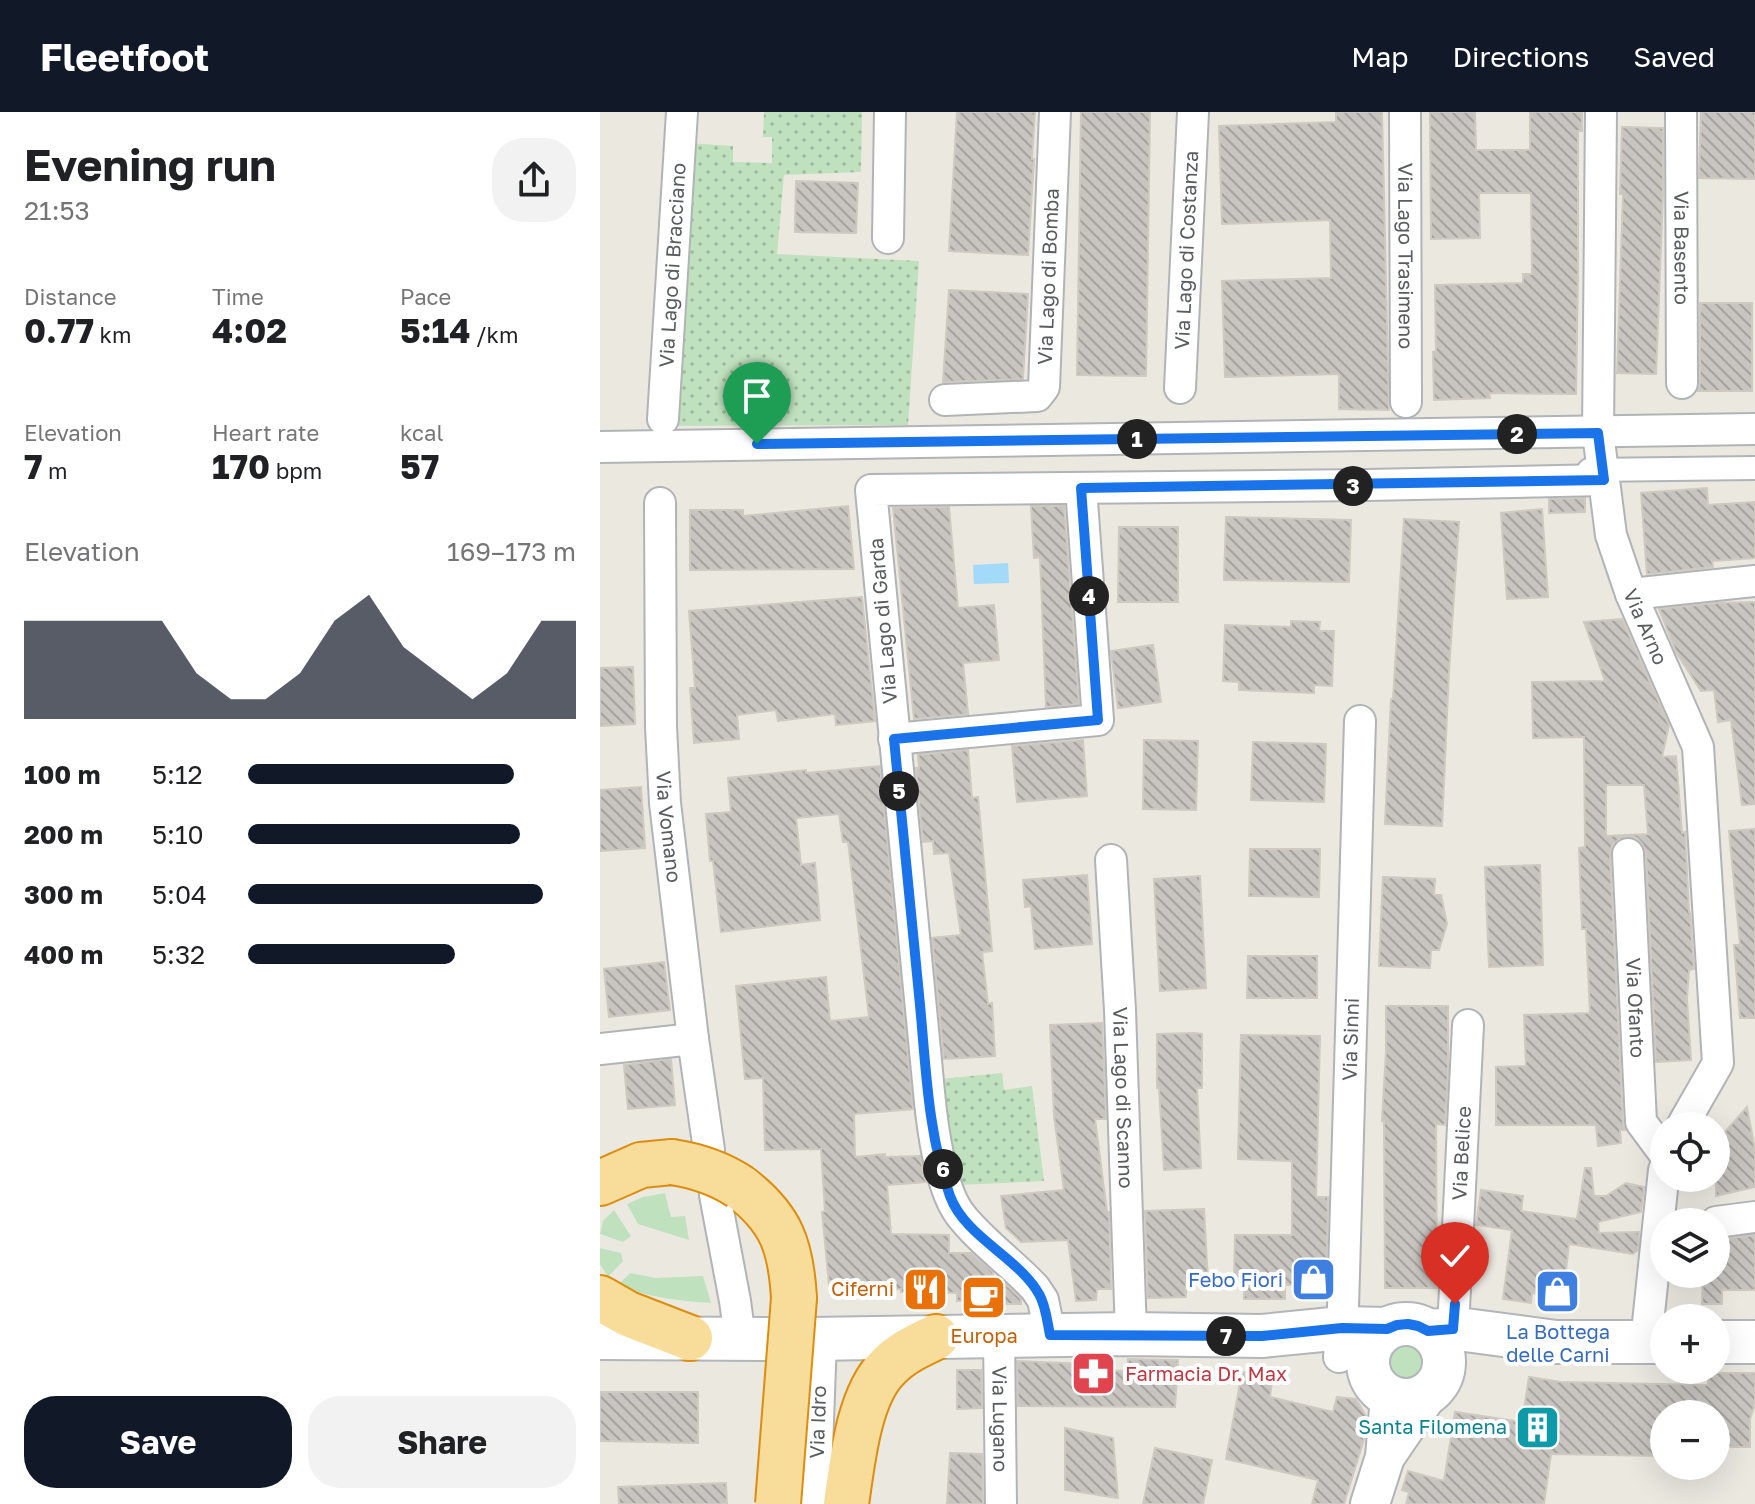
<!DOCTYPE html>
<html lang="en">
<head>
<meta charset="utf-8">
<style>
	body { margin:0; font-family:"Golos Text",sans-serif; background:#f2f2f2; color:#202124; height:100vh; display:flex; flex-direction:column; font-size:30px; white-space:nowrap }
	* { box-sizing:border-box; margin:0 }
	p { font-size:26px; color:#757577 }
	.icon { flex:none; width:44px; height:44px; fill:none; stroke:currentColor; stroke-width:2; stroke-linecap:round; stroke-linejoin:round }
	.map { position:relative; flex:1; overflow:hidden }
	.side { display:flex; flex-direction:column; background:#fff; width:600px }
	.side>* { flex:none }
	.buttons { position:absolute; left:1050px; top:1000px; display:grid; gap:16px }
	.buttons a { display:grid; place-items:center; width:80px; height:80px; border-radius:50%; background:#fff; box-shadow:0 8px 32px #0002; font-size:40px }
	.pin { position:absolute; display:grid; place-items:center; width:68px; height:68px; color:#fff; margin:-82px -34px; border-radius:50% 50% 50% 0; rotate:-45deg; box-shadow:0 0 8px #0007 }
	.pin .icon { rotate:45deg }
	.km { position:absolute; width:40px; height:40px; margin:-20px; border-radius:50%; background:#222; color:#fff; font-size:22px; line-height:40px; text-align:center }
	.round { display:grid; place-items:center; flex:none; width:84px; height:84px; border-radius:32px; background:#f2f2f2 }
	.summary { display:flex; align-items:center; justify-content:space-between; height:136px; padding:0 24px }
	h1 { font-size:44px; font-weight:700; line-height:60px }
	.figures { display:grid; grid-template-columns:repeat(3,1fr); gap:12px; height:136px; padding:8px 24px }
	.figures div { display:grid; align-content:center }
	.figures b { font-size:34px; font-weight:700 }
	.figures small { font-size:22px; font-weight:400 }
	.figures p { font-size:22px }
	.chart { height:224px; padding:16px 24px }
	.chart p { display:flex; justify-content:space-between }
	.chart svg { width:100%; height:144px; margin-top:8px; fill:#111827; opacity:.7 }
	.primary-button { display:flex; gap:16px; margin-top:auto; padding:16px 24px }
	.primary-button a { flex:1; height:92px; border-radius:32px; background:#111827; color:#fff; font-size:32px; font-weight:700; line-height:92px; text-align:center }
	.primary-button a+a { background:#f2f2f2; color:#202124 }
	ul { padding:0 24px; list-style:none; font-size:26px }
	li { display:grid; grid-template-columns:128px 96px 1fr; align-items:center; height:60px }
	li i { height:20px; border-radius:10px; background:#111827 }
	header { display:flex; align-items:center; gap:48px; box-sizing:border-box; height:112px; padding:0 40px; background:#111827; color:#fff }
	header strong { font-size:38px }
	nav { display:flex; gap:44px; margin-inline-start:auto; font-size:28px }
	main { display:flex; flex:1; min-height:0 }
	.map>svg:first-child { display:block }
	.grass { fill:#c0e1be }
	.garden { fill:url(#garden-dots) }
	.water { fill:#a3d9f9 }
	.building { fill:url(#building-back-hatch); stroke:#cfc9bf; stroke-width:2; fill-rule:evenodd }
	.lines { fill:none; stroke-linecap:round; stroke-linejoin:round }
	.pedestrian-casing { stroke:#b1b4b7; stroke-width:26 }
	.minor-casing { stroke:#b1b4b7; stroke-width:34 }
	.tertiary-casing { stroke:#b1b4b7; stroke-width:42 }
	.secondary-casing { stroke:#b2b6ba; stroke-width:46 }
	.trunk-casing { stroke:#dc8d0f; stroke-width:48 }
	.pedestrian { stroke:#fff; stroke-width:22 }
	.minor { stroke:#fff; stroke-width:30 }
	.tertiary { stroke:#fff; stroke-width:38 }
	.secondary { stroke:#fff; stroke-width:42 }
	.trunk { stroke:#f7dc9a; stroke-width:44 }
	.trunk-bridge-casing { stroke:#dc8d0f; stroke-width:48; stroke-linecap:butt }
	.trunk-bridge { stroke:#f7dc9a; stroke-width:44 }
	.route-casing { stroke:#fff; stroke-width:16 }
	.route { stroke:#1a73e8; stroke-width:10 }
	.labels { text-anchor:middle; stroke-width:8; stroke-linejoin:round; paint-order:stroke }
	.street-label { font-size:20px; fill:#595d60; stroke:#fff }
	.shop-label { font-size:20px; fill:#366cbe; stroke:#fff; text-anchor:end }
	.food-label { font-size:20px; fill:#c56008; stroke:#fff; text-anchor:end }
	.health-label { font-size:20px; fill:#be3a42; stroke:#fff; text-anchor:start }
	.culture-label { font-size:20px; fill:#0d838f; stroke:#fff; text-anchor:end }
</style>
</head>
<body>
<header>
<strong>Fleetfoot</strong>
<nav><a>Map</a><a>Directions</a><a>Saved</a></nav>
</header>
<main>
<section class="side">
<div class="summary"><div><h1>Evening run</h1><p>21:53</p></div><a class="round"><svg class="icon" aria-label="share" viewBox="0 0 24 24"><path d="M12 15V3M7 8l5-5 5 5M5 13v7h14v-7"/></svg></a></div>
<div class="figures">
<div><p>Distance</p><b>0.77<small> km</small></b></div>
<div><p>Time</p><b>4:02</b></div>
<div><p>Pace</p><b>5:14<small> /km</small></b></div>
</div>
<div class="figures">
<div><p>Elevation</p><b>7<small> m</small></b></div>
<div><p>Heart rate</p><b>170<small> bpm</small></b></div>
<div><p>kcal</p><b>57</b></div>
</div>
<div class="chart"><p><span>Elevation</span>169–173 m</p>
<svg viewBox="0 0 160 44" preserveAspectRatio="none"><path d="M0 44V14L10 14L20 14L30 14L40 14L50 30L60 38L70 38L80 30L90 14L100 6L110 22L120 30L130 38L140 30L150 14L160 14V44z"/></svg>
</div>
<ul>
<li><b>100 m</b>5:12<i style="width:81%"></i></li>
<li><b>200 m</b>5:10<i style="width:83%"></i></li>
<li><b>300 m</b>5:04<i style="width:90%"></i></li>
<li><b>400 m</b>5:32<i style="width:63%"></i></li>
</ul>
<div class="primary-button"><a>Save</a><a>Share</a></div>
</section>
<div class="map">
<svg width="1155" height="1392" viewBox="0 0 1155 1392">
	<defs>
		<pattern id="garden-dots" width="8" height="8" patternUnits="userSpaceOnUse" patternTransform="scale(2)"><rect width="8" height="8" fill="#c0e1be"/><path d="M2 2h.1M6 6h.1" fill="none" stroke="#9fba9e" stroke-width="1.8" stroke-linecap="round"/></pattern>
		<pattern id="building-back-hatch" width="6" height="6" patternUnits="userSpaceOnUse" patternTransform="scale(2)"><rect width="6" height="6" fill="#c8c5c0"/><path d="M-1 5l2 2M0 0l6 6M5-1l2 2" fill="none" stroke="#a5a39f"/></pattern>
	</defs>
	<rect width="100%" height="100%" fill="#ebe8e0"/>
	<path class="grass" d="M65,1081l6,24 14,-1 4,24 -51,-16 -11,-20 16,-7z
		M14,1098l17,26 -8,6 -23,-8 3,-13z
		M0,1136l21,5 2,8 -15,16 -8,-13z
		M30,1161l26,5 47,-2 8,27c-25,-2 -70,-5 -91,-20z
		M789 1250a17 17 0 1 1 34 0a17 17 0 1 1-34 0Z"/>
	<path class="garden" d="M164,0h98l-1,60 -77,3 -7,79 142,7 -11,164 -235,1 14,-283 46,3v16l39,1v-26h-9z
		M402,961l2,17 28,-4 12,95 -84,4 -14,-42 -6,-64z"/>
	<path class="water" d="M408,451l1,20 -35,1 -1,-19z"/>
	<path class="building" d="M357,0h78l-3,47h2l-6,96 -79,-4z
		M481,0h69l-4,264 -69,-1z
		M736,0h46l7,298 -50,-1v-35l-114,3 -3,-96 109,-3 -1,-58 -108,4 -3,-98 117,-4z
		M830,0h45l1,38h54v-38h52v19h-4v144l-2,119 -87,-1 1,5 -56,2 -1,-48 3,-1 -1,-66 88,-2v-9h9l-1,-81h-52l1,45 -49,1z
		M1101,0h54v67l-56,-1z
		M1022,15l41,1v66l-7,180 -39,-1 6,-179h-3z
		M196,69l62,2 -2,50 -61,-1z
		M349,178l79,4 -5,85 -80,3z
		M1100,191h52v88h-54l2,-8z
		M1107,376l1,17 47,-3v56l-43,3 1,6 -66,7 -6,-81z
		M985,386v14l-36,1v-14z
		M248,394l6,63 -164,1v-60h53v6z
		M431,394h33l15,198 -33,3 -6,-150 -6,1z
		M349,395l9,101 36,-3 5,55 -36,3 5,51 -54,5 -21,-211z
		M942,397l6,88 -41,2 -6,-86z
		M626,405l125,3 -2,62 -125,-2z
		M804,407l55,3 -10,149 -7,155 -57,-2 6,-125h2z
		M519,415h59v75h-60z
		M262,485l13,124 -39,4 -1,-11 -57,7 -2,-11 -39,5 2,24 -45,4 -4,-55h5l-6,-77z
		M1155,490v202l-13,1 -11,-85 -13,2 -4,-32 -13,1 -25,-39 -17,-43 57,-6z
		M1022,507l47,106 -7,32 14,-1 6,77 3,-1 4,80h1l4,57 -5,1 -2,29 4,61 -35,2 -10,-209 -3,-8 -6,-7 -11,-2 -7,3 -7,6 -2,10 13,268 2,7h-5l1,13 -23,3 -2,-21h-100v-58l30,-1 -2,-51 66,-2 -4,-84h-4l-3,-81 6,-1 -1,-110 -51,1 -1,-56 73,-1 -21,-59zM1006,673h38l4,49 -42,2z
		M691,509l29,1 -1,9h15l-2,55 -18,-1v8l-75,-3v-8l-16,-1 2,-56 66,2z
		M553,533l8,57 -43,6 -7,-57z
		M33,555l2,57 -35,2v-58z
		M483,628l4,56 -70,6 -5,-56z
		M544,628l54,1 -2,69 -53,-1z
		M653,630l73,2 -2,58 -73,-2z
		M368,638l4,48 6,-1 14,154 -10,1 6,52 4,-1 3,53 -51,3 -12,-121 29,-3 -12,-82 -15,1 -1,-13 -10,1 -7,-74h3l-1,-13z
		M280,654l33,343 -59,5 1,43 30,-3v3l35,-1 6,26 -39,3 4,49 58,1v18h22l22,19v7h7l21,20v5h-35v-4l-29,1v-8l-56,-1v-3l-71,6 -8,-83 3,-1 -4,-62 -56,1 -2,-72 -18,1 -9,-93 90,-9 4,44 39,-4 -21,-175h-5l-4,-28 -43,4 5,47 14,-2 5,57 -99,12 -8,-71h-3l-4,-47 25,-2 -3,-34 78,-8v3z
		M41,675l4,61 -45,3v-61z
		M1155,717v189h-15l-6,-73h6l-11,-114z
		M650,737h70l-1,48 -70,-1z
		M940,753l3,100 -54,2 -4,-100z
		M487,763l5,69 -57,5 -4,-43 -6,1 -2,-27z
		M600,764l6,112 -46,3 -6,-112z
		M783,765l52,2 -1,16h7l6,29 -8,26h-8l-1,18 -51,-2z
		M648,844h69v42h-70z
		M64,850l6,48 -61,7 -5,-48z
		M786,894h62v64l-3,55 -9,-1 1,164h-52l-1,-167h-2l4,-70z
		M502,911l4,96h-11l12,93h2l2,77h-14l-1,11 -20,1 -8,-61 -47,2 -15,-14 -5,-32 63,-6 -10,-74 -4,-91z
		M594,921l8,1v54h-5l4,80 -37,2 -5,-82h-2v-54z
		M641,923l79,1 -4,161h12l-2,88h-41v14h-41v-19h-10l1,-45h57v-74l-54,-2z
		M71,947l4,46 -47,4 -4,-44z
		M1147,995l8,43v37l-39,9v-54z
		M985,1056h6l3,28h12l20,-13 18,4 -3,25 -43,10 1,11 40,-1 -1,18 -5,4 -64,-10 -6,53 -31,-4 -1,10 -28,-4 9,-69 -36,-5 5,-35 42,6 -2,15 56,8z
		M604,1097l4,71 -22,1v16l-38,1 -3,-87z
		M1155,1123v55h-33v14h-20l1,-30h13v-34z
		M528,1247l50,1 -3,47 -157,-1 -1,-45 70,3v6l40,1z
		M357,1258h24l1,38 -25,1z
		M642,1260l31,2 -3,23 63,15 4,-15 19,2 10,17 -1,20 -21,68h-32l6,-24 -92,-21z
		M1108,1261h47v31l-5,15v28h-34v-33h-52v42l-113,-2 -7,50h-138l3,-12 -7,-2 6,-19 36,10 11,-69 67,10 7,-45 32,5 147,3z
		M0,1280h98v51l-98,-2z
		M465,1316l48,10 5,60 -53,-8z
		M555,1336l57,12 -9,44h-60z
		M350,1341l32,1 1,50h-36z
		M126,1371l1,21h-108l-1,-17z"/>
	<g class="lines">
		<defs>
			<path id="pedestrian" d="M989,358l166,-2"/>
			<g id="minor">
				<path id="s1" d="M805,0l1,290"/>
				<path id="s2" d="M1001,0l-3,321 13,102 20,59 67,153 20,316 -36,63"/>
				<path id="s3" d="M1081,0l1,271"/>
				<path d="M288,126l2,-126"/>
				<path id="s4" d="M580,276l13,-276"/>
				<path id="s5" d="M345,288l92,-4 7,-9 11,-275"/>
				<path id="s6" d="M63,307l19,-307"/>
				<path d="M0,335l1155,-18"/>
				<path id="s7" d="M60,391l1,224 4,76 28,236 16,111"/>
				<path d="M1031,482l124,-13"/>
				<path d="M294,627l204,-19 -17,-232"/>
				<path id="s8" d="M1028,742l13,268 23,31"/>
				<path id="s9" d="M511,748l9,150 11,324"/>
				<path d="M0,937l93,-10"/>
				<path d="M115,1083l20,106 5,37"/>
				<path d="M1116,1110l39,-5"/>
				<path id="s10" d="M853,1217l15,-304"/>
				<path id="s11" d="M399,1223l2,169"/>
				<path d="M450,1223l-7,-35 -8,-12c-24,-26 -55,-47 -76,-75 -19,-27 -27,-88 -30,-121l-58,-602 496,-5 237,-5"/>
				<path d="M1046,1230l18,-172"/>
				<path id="s12" d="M739,1245l4,-49 17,-587"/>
				<path id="s13" d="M215,1392l6,-165"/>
			</g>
			<path id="tertiary" d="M787,1342l43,-63
				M770,1392l15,-47 5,-60"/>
			<path id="secondary" d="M768 1250a38 38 0 1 1 76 0a38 38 0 1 1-76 0Z
				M828,1219l30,-2 98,13h108
				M0,1226l169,1
				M211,1227l320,-5 131,2 80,-8 45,1
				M1116,1230h39"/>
			<path id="trunk" d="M0,1071l41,-18 31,-3
				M140,1075c42,32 51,60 54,111
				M0,1186l28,16 62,24
				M246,1392c6,-40 12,-108 42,-137 13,-14 31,-22 48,-30"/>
		</defs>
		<use href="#pedestrian" class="pedestrian-casing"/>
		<use href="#minor" class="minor-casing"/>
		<use href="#tertiary" class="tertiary-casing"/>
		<use href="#secondary" class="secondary-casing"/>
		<use href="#trunk" class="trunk-casing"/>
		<use href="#pedestrian" class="pedestrian"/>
		<use href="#minor" class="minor"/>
		<use href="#tertiary" class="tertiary"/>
		<use href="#secondary" class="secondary"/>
		<use href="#trunk" class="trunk"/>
		<defs>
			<path id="trunk-bridge" d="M72,1050c26,4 47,11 68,25
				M178,1392l16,-206"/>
		</defs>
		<use href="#trunk-bridge" class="trunk-bridge-casing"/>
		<use href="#trunk-bridge" class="trunk-bridge"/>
	</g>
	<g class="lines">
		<defs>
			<path id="route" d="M157,332l841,-11 6,47 -523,8 17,232 -204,19c9,89 17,177 26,266 6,63 8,130 30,191 15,41 68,61 89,98 7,12 8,27 11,41l212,1 80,-8 45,1 10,-4 11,-1 10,2 10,5 25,-2 2,-25"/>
		</defs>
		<use href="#route" class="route-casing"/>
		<use href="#route" class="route"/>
	</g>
	<defs>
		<symbol id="shop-square" viewBox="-11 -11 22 22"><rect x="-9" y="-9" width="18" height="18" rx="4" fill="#3f7fe0" stroke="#fff"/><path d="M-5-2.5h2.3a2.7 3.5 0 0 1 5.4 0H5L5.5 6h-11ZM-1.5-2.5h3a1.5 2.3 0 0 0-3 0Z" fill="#fff"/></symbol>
		<symbol id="restaurant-square" viewBox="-11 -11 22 22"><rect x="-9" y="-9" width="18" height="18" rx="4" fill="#e8710a" stroke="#fff"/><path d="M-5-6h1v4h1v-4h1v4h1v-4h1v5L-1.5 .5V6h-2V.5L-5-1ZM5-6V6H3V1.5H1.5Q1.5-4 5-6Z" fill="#fff"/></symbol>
		<symbol id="cafe-square" viewBox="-11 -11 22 22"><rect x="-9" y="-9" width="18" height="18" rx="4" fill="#e8710a" stroke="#fff"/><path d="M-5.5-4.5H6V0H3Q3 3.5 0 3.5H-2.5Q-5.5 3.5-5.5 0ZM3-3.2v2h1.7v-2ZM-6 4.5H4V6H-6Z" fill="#fff"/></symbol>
		<symbol id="pharmacy-square" viewBox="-11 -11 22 22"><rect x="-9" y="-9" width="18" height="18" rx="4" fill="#e0444e" stroke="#fff"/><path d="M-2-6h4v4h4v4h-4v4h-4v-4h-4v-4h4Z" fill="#fff"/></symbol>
		<symbol id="building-square" viewBox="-11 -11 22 22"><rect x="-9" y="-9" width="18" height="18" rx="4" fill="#0f9aa8" stroke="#fff"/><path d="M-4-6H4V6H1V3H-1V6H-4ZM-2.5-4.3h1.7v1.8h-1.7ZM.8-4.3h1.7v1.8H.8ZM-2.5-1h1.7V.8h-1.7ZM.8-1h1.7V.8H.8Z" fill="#fff"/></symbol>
	</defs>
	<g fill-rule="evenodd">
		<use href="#shop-square" x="688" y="1142" width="51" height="51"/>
		<use href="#restaurant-square" x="300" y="1152" width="51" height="51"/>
		<use href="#shop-square" x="932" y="1154" width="51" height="51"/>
		<use href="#cafe-square" x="358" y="1160" width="51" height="51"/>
		<use href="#pharmacy-square" x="468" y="1236" width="51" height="51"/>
		<use href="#building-square" x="912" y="1290" width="51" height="51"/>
	</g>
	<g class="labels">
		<g class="street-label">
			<text dy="7" stroke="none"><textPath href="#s3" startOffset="136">Via Basento</textPath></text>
			<text dy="7" stroke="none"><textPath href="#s4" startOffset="138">Via Lago di Costanza</textPath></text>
			<text dy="7" stroke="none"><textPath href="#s1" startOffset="144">Via Lago Trasimeno</textPath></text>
			<text dy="7" stroke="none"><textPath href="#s6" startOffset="154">Via Lago di Bracciano</textPath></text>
			<text dy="7" stroke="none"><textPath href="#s5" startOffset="214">Via Lago di Bomba</textPath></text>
			<text transform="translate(283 509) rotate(-95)" y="7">Via Lago di Garda</text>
			<text dy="7" stroke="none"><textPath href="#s2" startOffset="522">Via Arno</textPath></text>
			<text dy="7" stroke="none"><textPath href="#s7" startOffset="324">Via Vomano</textPath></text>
			<text dy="7" stroke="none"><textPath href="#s8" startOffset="154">Via Ofanto</textPath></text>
			<text dy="7" stroke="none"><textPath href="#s12" startOffset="318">Via Sinni</textPath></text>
			<text dy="7" stroke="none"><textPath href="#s9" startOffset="238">Via Lago di Scanno</textPath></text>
			<text dy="7" stroke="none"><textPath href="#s10" startOffset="176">Via Belice</textPath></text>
			<text dy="7" stroke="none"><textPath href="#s11" startOffset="84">Via Lugano</textPath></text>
			<text dy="7" stroke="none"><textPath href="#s13" startOffset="82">Via Idro</textPath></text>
		</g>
		<g class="shop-label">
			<text x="683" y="1175">Febo Fiori</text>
			<text x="958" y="1227" text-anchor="middle">La Bottega<tspan x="958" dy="23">delle Carni</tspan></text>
		</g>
		<g class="food-label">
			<text x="294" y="1184">Ciferni</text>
			<text x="384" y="1231" text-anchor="middle">Europa</text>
		</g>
		<g class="health-label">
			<text x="525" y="1269">Farmacia Dr. Max</text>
		</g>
		<g class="culture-label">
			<text x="907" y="1322">Santa Filomena</text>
		</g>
	</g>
</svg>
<div class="buttons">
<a><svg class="icon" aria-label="locate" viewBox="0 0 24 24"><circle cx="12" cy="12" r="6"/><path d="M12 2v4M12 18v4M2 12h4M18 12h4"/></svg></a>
<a><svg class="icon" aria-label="layers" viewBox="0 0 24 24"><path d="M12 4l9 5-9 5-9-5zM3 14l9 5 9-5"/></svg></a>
<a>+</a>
<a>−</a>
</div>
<div class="pin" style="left:157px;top:332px;background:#1e9e55"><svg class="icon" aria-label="arrive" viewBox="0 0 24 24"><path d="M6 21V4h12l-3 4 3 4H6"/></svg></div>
<div class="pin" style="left:855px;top:1192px;background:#d93025"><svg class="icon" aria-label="check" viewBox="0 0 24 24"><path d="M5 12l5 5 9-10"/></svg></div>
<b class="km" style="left:537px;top:327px">1</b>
<b class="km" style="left:917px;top:322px">2</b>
<b class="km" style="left:753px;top:374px">3</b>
<b class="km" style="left:489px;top:484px">4</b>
<b class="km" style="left:299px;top:679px">5</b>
<b class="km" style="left:343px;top:1057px">6</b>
<b class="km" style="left:626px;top:1224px">7</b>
</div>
</main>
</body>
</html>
